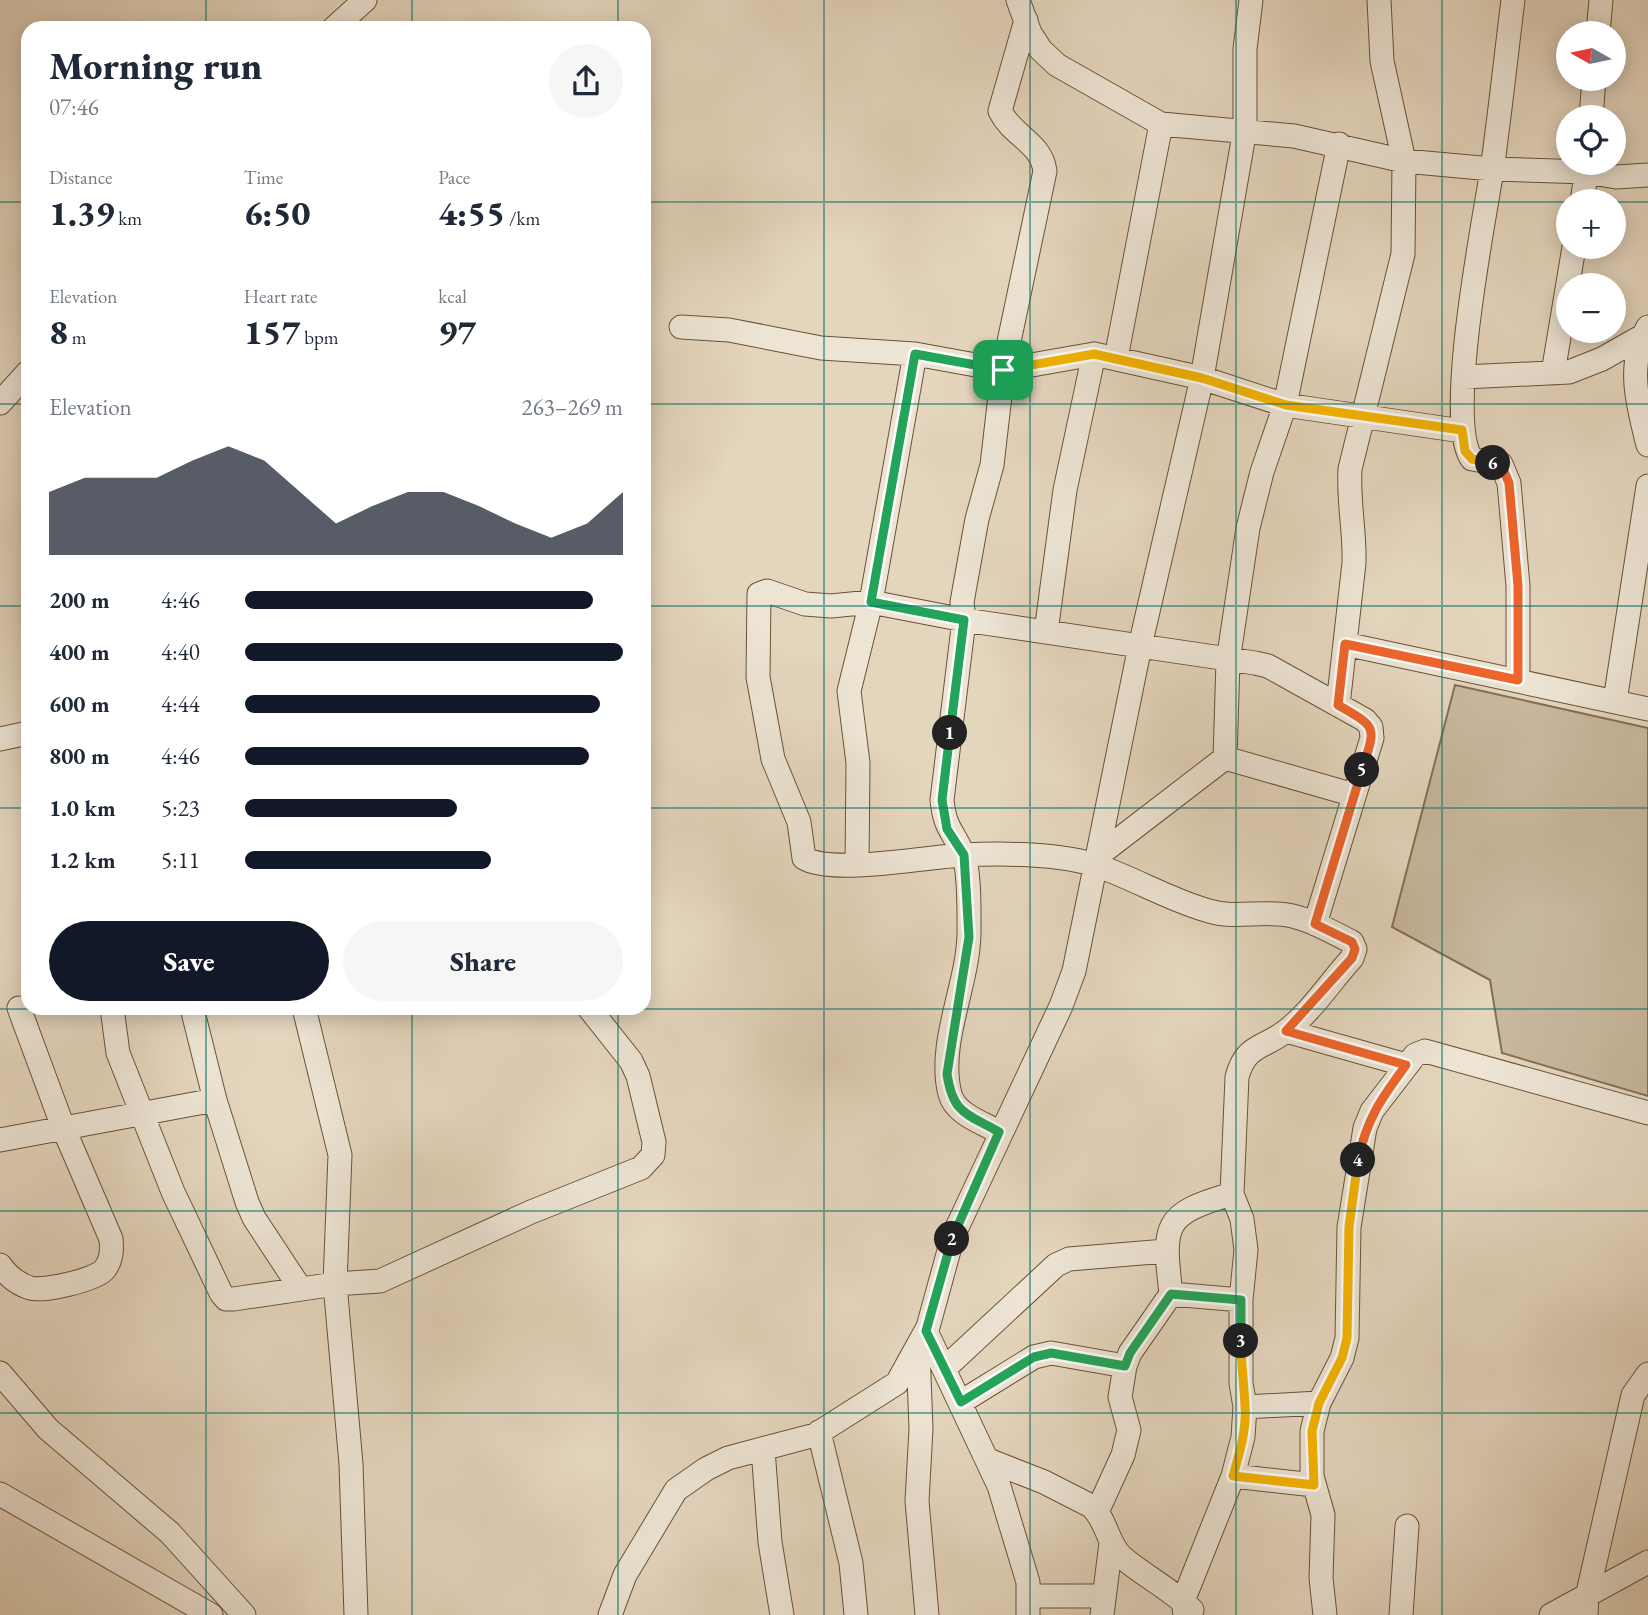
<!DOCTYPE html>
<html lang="en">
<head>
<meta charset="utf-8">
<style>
	body { margin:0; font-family:"EB Garamond",serif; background:#f6f6f7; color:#1f2937; height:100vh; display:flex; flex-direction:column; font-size:26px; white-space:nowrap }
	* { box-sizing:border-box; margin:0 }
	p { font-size:23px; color:#747a83 }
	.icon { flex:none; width:38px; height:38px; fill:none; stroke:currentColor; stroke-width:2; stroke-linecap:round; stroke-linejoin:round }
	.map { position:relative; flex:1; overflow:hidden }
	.panel { position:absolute; left:21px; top:21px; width:630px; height:994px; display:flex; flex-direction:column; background:#fff; border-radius:21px; box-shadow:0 4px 18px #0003 }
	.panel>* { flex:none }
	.needle { width:46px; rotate:279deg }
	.controls { position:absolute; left:1556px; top:21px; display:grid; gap:14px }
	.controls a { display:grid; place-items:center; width:70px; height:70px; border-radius:50%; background:#fff; box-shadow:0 4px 18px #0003; font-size:35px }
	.pin { position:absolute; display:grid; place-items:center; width:60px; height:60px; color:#fff; margin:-30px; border-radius:14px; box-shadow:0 4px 10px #0006 }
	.km { position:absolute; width:35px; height:35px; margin:-18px; border-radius:50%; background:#222; color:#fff; font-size:19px; line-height:35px; text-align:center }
	.round { display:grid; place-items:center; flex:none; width:74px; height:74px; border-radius:37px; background:#f6f6f7 }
	.overview { display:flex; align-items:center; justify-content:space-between; height:119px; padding:0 28px }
	h1 { font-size:38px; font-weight:800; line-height:52px }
	.stats { display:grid; grid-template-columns:repeat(3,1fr); gap:10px; height:119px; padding:7px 28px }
	.stats div { display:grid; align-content:center }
	.stats b { font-size:35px; font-weight:800 }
	.stats small { font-size:19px; font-weight:400 }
	.stats p { font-size:19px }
	.chart { height:196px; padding:14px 28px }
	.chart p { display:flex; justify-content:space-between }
	.chart svg { width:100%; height:126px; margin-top:7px; fill:#111827; opacity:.7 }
	.button { display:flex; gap:14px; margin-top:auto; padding:14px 28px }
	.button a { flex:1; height:80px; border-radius:42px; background:#111827; color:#fff; font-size:28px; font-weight:800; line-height:80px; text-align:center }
	.button a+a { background:#f6f6f7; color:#1f2937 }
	ul { padding:0 28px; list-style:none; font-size:23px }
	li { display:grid; grid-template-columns:112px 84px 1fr; align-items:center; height:52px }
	li i { height:18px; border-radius:9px; background:#111827 }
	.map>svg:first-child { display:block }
	.park { fill:#c8b89e; stroke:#847054; stroke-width:2 }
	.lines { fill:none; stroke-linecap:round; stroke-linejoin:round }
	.minor-casing { stroke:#695336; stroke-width:25 }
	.minor { stroke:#ede4d4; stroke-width:23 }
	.split-1-casing { stroke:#fff; stroke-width:14 }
	.split-2-casing { stroke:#fff; stroke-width:14 }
	.split-3-casing { stroke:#fff; stroke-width:14 }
	.split-4-casing { stroke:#fff; stroke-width:14 }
	.split-5-casing { stroke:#fff; stroke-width:14 }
	.split-6-casing { stroke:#fff; stroke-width:14 }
	.split-7-casing { stroke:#fff; stroke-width:14 }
	.split-1 { stroke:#22a559; stroke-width:9 }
	.split-2 { stroke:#22a559; stroke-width:9 }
	.split-3 { stroke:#22a559; stroke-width:9 }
	.split-4 { stroke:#f5b400; stroke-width:9 }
	.split-5 { stroke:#f0652b; stroke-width:9 }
	.split-6 { stroke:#f0652b; stroke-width:9 }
	.split-7 { stroke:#f5b400; stroke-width:9 }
	.grid { fill:none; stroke:#0f766e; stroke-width:2; stroke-opacity:0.55 }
</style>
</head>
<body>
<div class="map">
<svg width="1648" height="1615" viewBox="0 0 1648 1615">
	<rect width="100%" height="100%" fill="#e4d5bd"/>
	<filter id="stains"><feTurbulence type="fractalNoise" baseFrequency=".00286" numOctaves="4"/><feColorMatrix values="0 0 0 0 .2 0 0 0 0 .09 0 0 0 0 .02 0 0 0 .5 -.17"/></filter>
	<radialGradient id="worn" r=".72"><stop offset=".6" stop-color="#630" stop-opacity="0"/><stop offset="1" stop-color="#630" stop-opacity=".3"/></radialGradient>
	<path class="park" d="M1455,685l193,43v368l-146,-43 -12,-73 -98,-53z"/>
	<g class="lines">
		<defs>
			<path id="minor" d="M1018,0l12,33 11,17 16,15 104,59 133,12 110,25 88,8 95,3 29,5 32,-2
				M1513,0c-7,56 -13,113 -21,170 -8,51 -48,253 -20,289l29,5 8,19 9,103v94
				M334,28l31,-28
				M1598,33l3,-33
				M1591,117l3,-38
				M1582,201l6,-38
				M681,327l48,3 92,18 94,6 88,16 91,-16 108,24 83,27 177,26
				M1648,327c-22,37 -10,79 0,118
				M1116,358l45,-234
				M1553,373l21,-126
				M1464,377l105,-5 33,-13 46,-26
				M0,403l28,-31
				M1046,632l19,-142 29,-136
				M1345,644l303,65
				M1615,701l33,-215
				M1338,705l16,-142c1,-32 -6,-62 -4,-94l53,-215 1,-93 -22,-100 -3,-61
				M0,739l28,-6
				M1225,758l129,37
				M1096,857l129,-99 3,-97 20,-133 14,-56 23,-67 54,-261
				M857,865l1,-102 -9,-72 22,-89 44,-248
				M112,1008l6,45 55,139 48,101 5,6h8l101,-15 45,-3 151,-69 110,-44 12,-13 1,-13 -16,-66 -7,-15 -42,-53
				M192,1008l23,92 32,102 7,16 46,70
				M304,1008l36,147 -5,129 16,180 5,151
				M1286,1031l120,34
				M999,1132c-16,-9 -44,-18 -49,-38 -13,-50 18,-109 19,-160 0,-19 1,-64 -6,-80 -10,-24 -18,-24 -21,-54l22,-180 -2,-18 15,-83 15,-54 11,-95 42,-199c-4,-29 -33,-35 -45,-60l26,-91
				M0,1140l215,-40
				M0,1265c7,10 18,19 30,23 14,4 64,-8 74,-18 8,-10 8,-20 7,-31l-48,-112 -44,-119
				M1171,1294l70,6
				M926,1331l73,155 29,96v33
				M918,1349l3,80 -4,72 10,114
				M944,1369l112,-104 13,-6 97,-8
				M0,1373l48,56 122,104 74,82
				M961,1402l73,-45 17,-4 74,13
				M1245,1407l74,-4
				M819,1432l32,131 5,52
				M763,1449l7,93 12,73
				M988,1460l56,22 47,24c16,14 16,37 31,51 22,19 49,32 70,53
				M1233,1476l81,9
				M0,1494l211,121
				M1097,1512l26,-57 6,-25 -9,-33 5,-31 5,-13 41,-59c-8,-69 -9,-80 61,-100
				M1029,1596h74
				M610,1615l15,-40 51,-85 30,-21 22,-11 87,-23 82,-52 31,-56 25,-91 108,-230 13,-35 66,-325 62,-268 43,-249v-80l6,-49
				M1102,1615l9,-72
				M1185,1615l-2,-14 50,-125 10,-39 2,-30 -4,-24v-83l5,-50 -4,-31 -10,-25 5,-117c9,-33 26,-28 49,-46 25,-19 45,-50 66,-73l3,-9 -3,-7c-23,-11 -48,-27 -74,-28 -23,-2 -46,4 -69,-3 -40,-11 -75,-33 -114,-46 -40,-12 -91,-12 -133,-10 -35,2 -130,20 -158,3l-5,-36 -26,-63 -15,-82 1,-83 8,-3 38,13 26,2 40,-4 93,18 291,43 13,3 97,54 6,7 1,11 -57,186
				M1325,1615l-4,-37 2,-63 -11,-39v-45l7,-28 23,-45 5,-20 2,-111 16,-99 7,-17 43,-56 10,-4 223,62
				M1401,1615l6,-89
				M1551,1615l97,-53
				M1586,1615l1,-18 46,-202 15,-21"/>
		</defs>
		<use href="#minor" class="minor-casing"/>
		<use href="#minor" class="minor"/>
	</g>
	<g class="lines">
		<defs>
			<path id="split-1" d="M950,733l14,-113 -93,-18 44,-248 88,16"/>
			<path id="split-2" d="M950,733l-8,67 5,29 17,26 5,82 -22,137c6,40 19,39 52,58l-47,107"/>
			<path id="split-3" d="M952,1239l-26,92 35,71 73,-45 17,-4 74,13 5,-13 41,-59 70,6v41"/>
			<path id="split-4" d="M1241,1341c0,22 3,43 4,65 2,24 -6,48 -12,70l81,9 -2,-54 7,-28 23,-45 5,-20 2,-111 9,-67"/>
			<path id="split-5" d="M1358,1160c9,-42 23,-61 48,-95l-120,-34 66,-73 3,-9 -3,-7 -37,-18 47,-154"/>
			<path id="split-6" d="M1362,770c14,-44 16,-42 -24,-65l7,-61 173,36v-94l-9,-103 -8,-19 -8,-1"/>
			<path id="split-7" d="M1003,370l91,-16 108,24 84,27 176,25 3,21 7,8 21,4"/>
		</defs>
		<use href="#split-1" class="split-1-casing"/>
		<use href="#split-2" class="split-2-casing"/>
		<use href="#split-3" class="split-3-casing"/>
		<use href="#split-4" class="split-4-casing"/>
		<use href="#split-5" class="split-5-casing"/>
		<use href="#split-6" class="split-6-casing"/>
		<use href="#split-7" class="split-7-casing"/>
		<use href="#split-1" class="split-1"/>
		<use href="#split-2" class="split-2"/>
		<use href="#split-3" class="split-3"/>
		<use href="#split-4" class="split-4"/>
		<use href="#split-5" class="split-5"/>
		<use href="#split-6" class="split-6"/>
		<use href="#split-7" class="split-7"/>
	</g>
	<path class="grid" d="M206,0v28M412,0v28M618,0v28M824,0v1615M1030,0v1615M1236,0v1615M1442,0v1615M0,202h28M644,202h924M1614,202h34M0,404h28M644,404h1004M0,606h28M644,606h1004M0,808h28M644,808h1004M206,1008v607M412,1008v607M618,1008v607M0,1009h1648M0,1211h1648M0,1413h1648"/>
	<rect width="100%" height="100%" filter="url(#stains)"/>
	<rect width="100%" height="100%" fill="url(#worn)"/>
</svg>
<div class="controls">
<a><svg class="needle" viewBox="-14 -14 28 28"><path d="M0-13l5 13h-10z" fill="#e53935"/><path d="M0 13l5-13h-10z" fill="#747a83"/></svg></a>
<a><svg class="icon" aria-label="locate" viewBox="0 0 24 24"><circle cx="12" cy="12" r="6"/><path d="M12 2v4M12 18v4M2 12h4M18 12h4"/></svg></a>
<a>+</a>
<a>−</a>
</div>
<div class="pin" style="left:1003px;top:370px;background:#1e9e55"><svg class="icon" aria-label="arrive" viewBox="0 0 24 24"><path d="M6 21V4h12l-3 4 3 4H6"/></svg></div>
<b class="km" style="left:950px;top:733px">1</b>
<b class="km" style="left:952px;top:1239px">2</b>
<b class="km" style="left:1241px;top:1341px">3</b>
<b class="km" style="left:1358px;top:1160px">4</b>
<b class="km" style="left:1362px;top:770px">5</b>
<b class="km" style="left:1493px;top:463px">6</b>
<section class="panel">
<div class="overview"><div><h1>Morning run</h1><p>07:46</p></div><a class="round"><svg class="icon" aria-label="share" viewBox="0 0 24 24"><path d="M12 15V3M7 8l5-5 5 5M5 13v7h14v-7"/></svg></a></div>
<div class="stats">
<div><p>Distance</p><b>1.39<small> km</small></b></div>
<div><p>Time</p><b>6:50</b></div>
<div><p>Pace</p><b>4:55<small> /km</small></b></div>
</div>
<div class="stats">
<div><p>Elevation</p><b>8<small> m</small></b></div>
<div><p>Heart rate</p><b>157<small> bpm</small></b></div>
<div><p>kcal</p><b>97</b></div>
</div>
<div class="chart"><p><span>Elevation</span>263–269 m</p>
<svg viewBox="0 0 160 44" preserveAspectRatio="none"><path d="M0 44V22L10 17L20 17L30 17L40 11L50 6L60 11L70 22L80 33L90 27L100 22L110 22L120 27L130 33L140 38L150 33L160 22V44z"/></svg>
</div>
<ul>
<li><b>200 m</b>4:46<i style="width:92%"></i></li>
<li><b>400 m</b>4:40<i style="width:100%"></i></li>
<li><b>600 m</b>4:44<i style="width:94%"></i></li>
<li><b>800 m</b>4:46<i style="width:91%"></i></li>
<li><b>1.0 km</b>5:23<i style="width:56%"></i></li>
<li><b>1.2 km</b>5:11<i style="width:65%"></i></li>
</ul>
<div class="button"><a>Save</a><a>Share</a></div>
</section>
</div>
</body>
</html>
